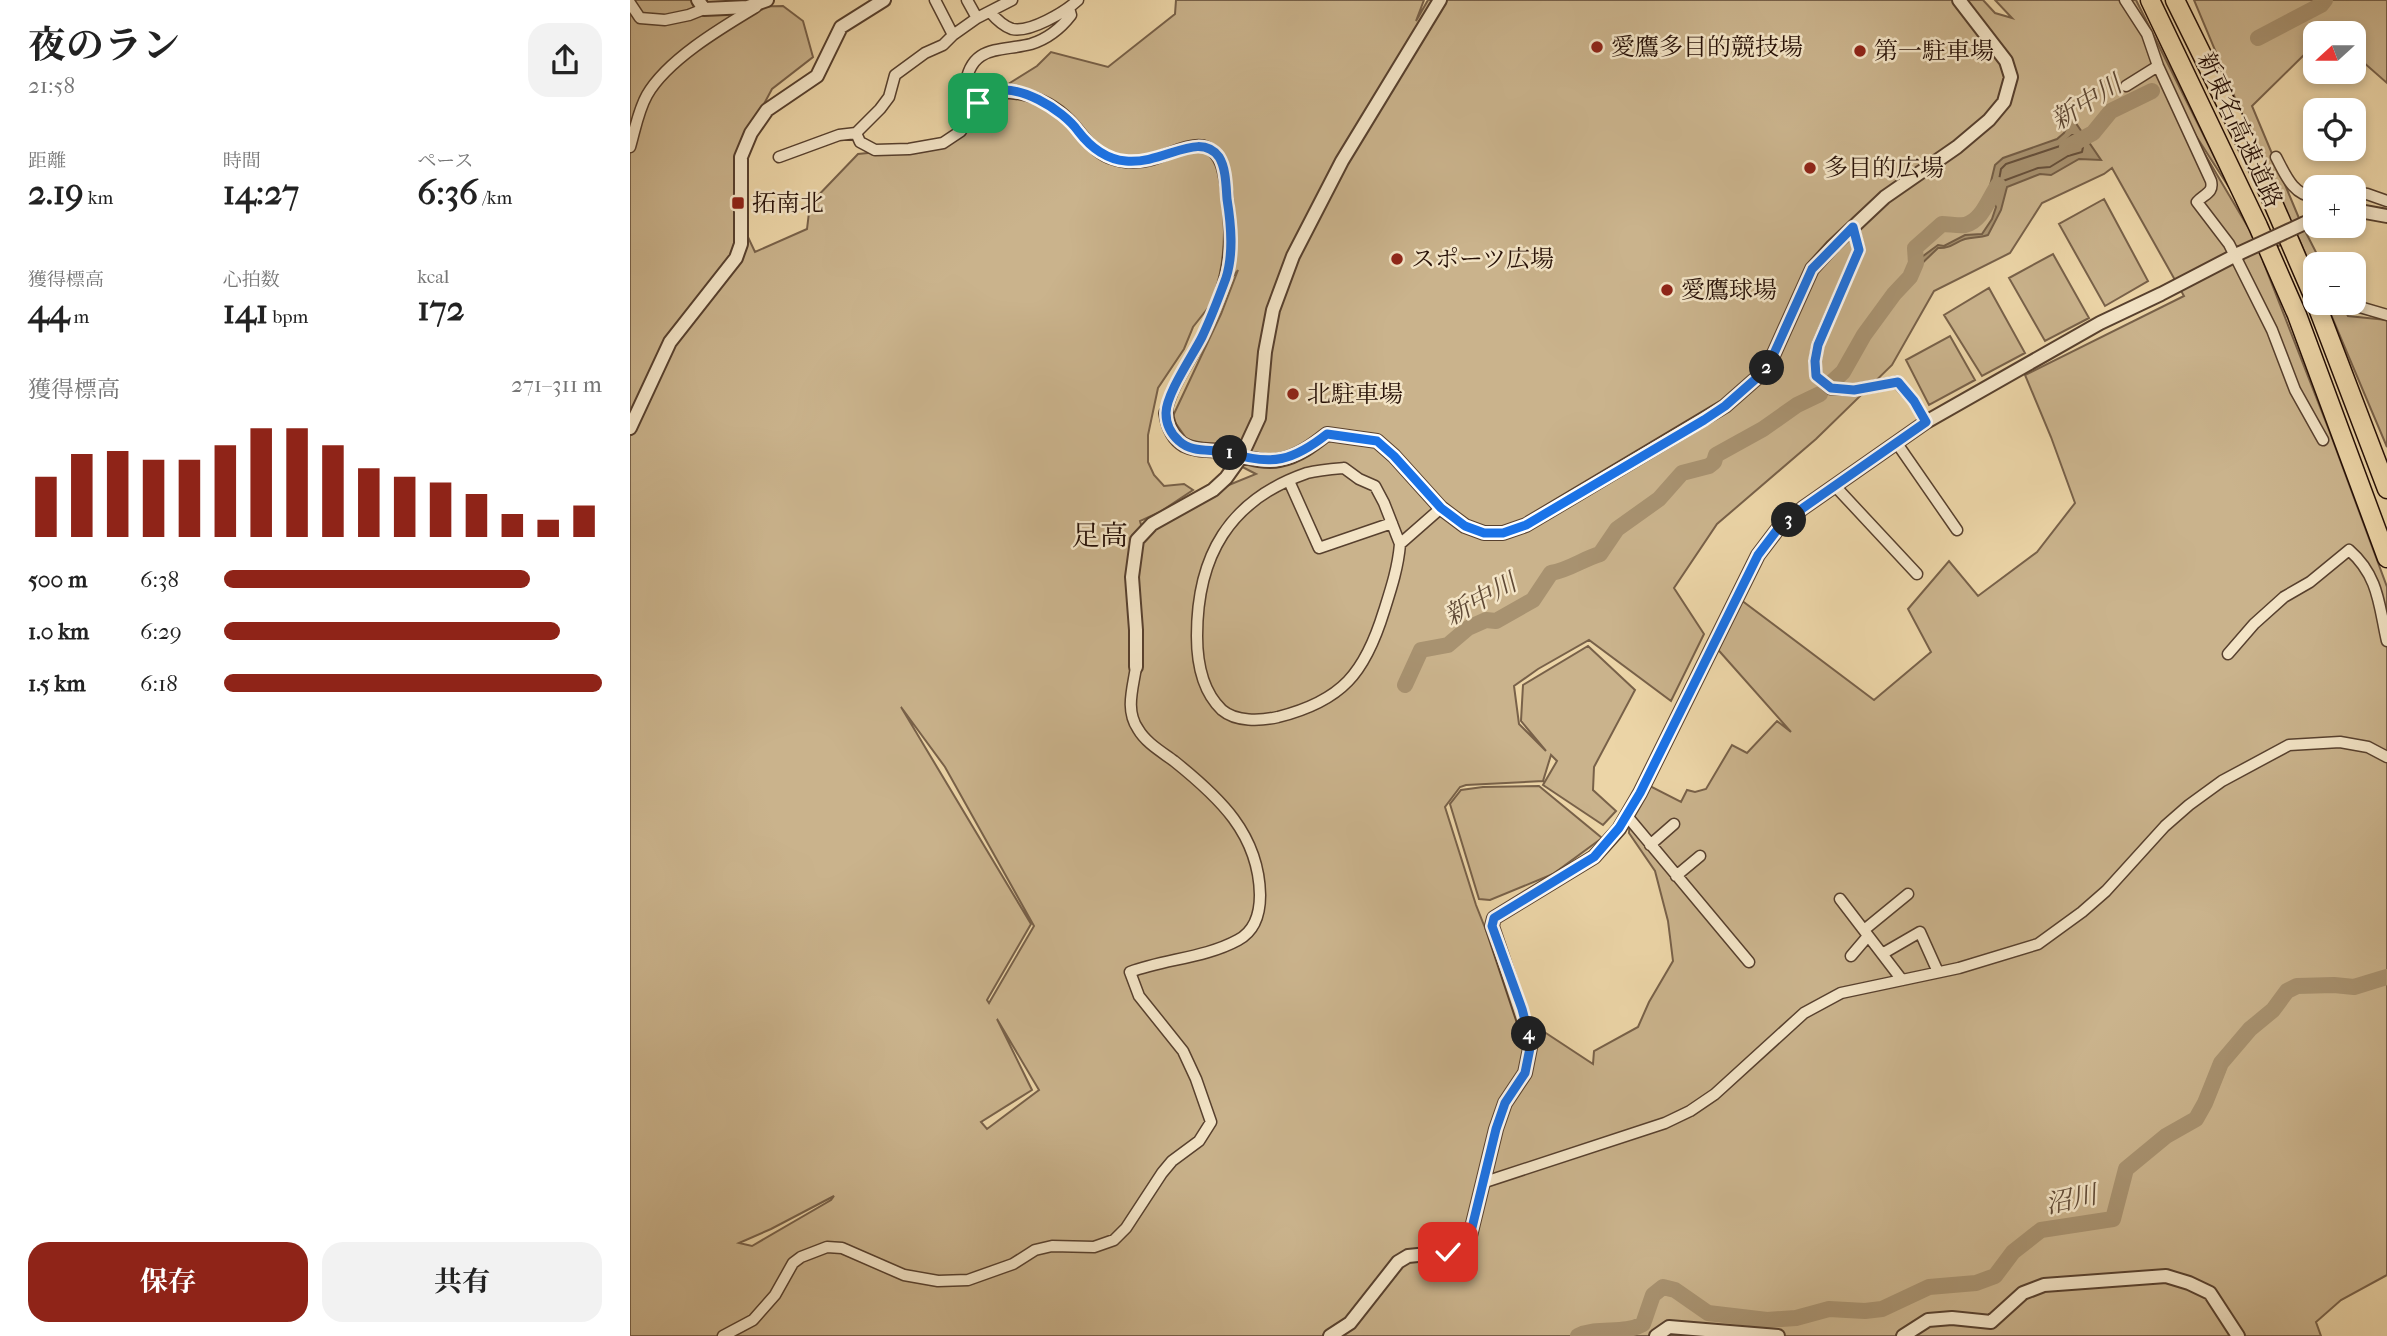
<!DOCTYPE html>
<html lang="ja">
<head>
<meta charset="utf-8">
<style>
	body { margin:0; font-family:"IM FELL French Canon","Noto Serif JP",serif; background:#f2f2f2; color:#222; height:100vh; display:flex; flex-direction:column; font-size:26px; white-space:nowrap }
	* { box-sizing:border-box; margin:0 }
	p { font-size:23px; color:#767676 }
	.icon { flex:none; width:38px; height:38px; fill:none; stroke:currentColor; stroke-width:2; stroke-linecap:round; stroke-linejoin:round }
	.map { position:relative; flex:1; overflow:hidden }
	.drawer { display:flex; flex-direction:column; background:#fff; width:630px }
	.drawer>* { flex:none }
	.needle { width:46px; rotate:249deg }
	.buttons { position:absolute; left:1673px; top:21px; display:grid; gap:14px }
	.buttons a { display:grid; place-items:center; width:63px; height:63px; border-radius:14px; background:#fff; box-shadow:0 4px 10px #0003; font-size:35px }
	.pin { position:absolute; display:grid; place-items:center; width:60px; height:60px; color:#fff; margin:-30px; border-radius:14px; box-shadow:0 4px 10px #0006 }
	.km { position:absolute; width:35px; height:35px; margin:-18px; border-radius:50%; background:#222; color:#fff; font-size:19px; line-height:35px; text-align:center }
	.round { display:grid; place-items:center; flex:none; width:74px; height:74px; border-radius:21px; background:#f2f2f2 }
	.summary { display:flex; align-items:center; justify-content:space-between; height:119px; padding:0 28px }
	h1 { font-size:38px; font-weight:700; line-height:52px }
	.metrics { display:grid; grid-template-columns:repeat(3,1fr); gap:10px; height:119px; padding:7px 28px }
	.metrics div { display:grid; align-content:center }
	.metrics b { font-size:35px; font-weight:700 }
	.metrics small { font-size:19px; font-weight:400 }
	.metrics p { font-size:19px }
	.chart { height:196px; padding:14px 28px }
	.chart p { display:flex; justify-content:space-between }
	.chart svg { width:100%; height:126px; margin-top:7px; stroke:#8f2418; stroke-width:6 }
	.button { display:flex; gap:14px; margin-top:auto; padding:14px 28px }
	.button a { flex:1; height:80px; border-radius:21px; background:#8f2418; color:#fff; font-size:28px; font-weight:700; line-height:80px; text-align:center }
	.button a+a { background:#f2f2f2; color:#222 }
	ul { padding:0 28px; list-style:none; font-size:23px }
	li { display:grid; grid-template-columns:112px 84px 1fr; align-items:center; height:52px }
	li i { height:18px; border-radius:9px; background:#8f2418 }
	main { display:flex; flex:1; min-height:0 }
	.map>svg:first-child { display:block }
	.green { fill:#cab38c; stroke:#786149; stroke-width:2; fill-rule:evenodd }
	.water { fill:#a89270; stroke:#745e46; stroke-width:2 }
	.lines { fill:none; stroke-linecap:round; stroke-linejoin:round }
	.shore { stroke:#66503b; stroke-width:2 }
	.river { stroke:#a89270; stroke-width:16 }
	.minor-casing { stroke:#57402e; stroke-width:13 }
	.tertiary-casing { stroke:#57402e; stroke-width:16 }
	.motorway-casing { stroke:#250f06; stroke-width:21 }
	.minor { stroke:#f3e4c6; stroke-width:10 }
	.tertiary { stroke:#f3e4c6; stroke-width:12 }
	.motorway { stroke:#ecd5a7; stroke-width:18 }
	.tertiary-bridge-casing { stroke:#57402e; stroke-width:16; stroke-linecap:butt }
	.tertiary-bridge { stroke:#f3e4c6; stroke-width:12 }
	.route-casing { stroke:#fff; stroke-width:14 }
	.route { stroke:#1a73e8; stroke-width:9 }
	.poi-dot { fill:#8f2418; stroke:#f3e4c6; stroke-width:2.5 }
	.labels { text-anchor:middle; stroke-width:5; stroke-linejoin:round; paint-order:stroke }
	.poi-label { font-size:24px; fill:#250f06; stroke:#f3e4c6; text-anchor:start }
	.street-label { font-size:24px; fill:#250f06; stroke:#f3e4c6 }
	.water-label { font-size:26px; font-style:italic; fill:#604a36; stroke:#f3e4c6 }
	.quarter-label { font-size:28px; fill:#250f06; stroke:#f3e4c6 }
</style>
</head>
<body>
<main>
<section class="drawer">
<div class="summary"><div><h1>夜のラン</h1><p>21:58</p></div><a class="round"><svg class="icon" aria-label="share" viewBox="0 0 24 24"><path d="M12 15V3M7 8l5-5 5 5M5 13v7h14v-7"/></svg></a></div>
<div class="metrics">
<div><p>距離</p><b>2.19<small> km</small></b></div>
<div><p>時間</p><b>14:27</b></div>
<div><p>ペース</p><b>6:36<small> /km</small></b></div>
</div>
<div class="metrics">
<div><p>獲得標高</p><b>44<small> m</small></b></div>
<div><p>心拍数</p><b>141<small> bpm</small></b></div>
<div><p>kcal</p><b>172</b></div>
</div>
<div class="chart"><p><span>獲得標高</span>271–311 m</p>
<svg viewBox="0 0 160 44" preserveAspectRatio="none"><path d="M5 44V23M15 44V15M25 44V14M35 44V17M45 44V17M55 44V12M65 44V6M75 44V6M85 44V12M95 44V20M105 44V23M115 44V25M125 44V29M135 44V36M145 44V38M155 44V33"/></svg>
</div>
<ul>
<li><b>500 m</b>6:38<i style="width:81%"></i></li>
<li><b>1.0 km</b>6:29<i style="width:89%"></i></li>
<li><b>1.5 km</b>6:18<i style="width:100%"></i></li>
</ul>
<div class="button"><a>保存</a><a>共有</a></div>
</section>
<div class="map">
<svg width="1757" height="1336" viewBox="0 0 1757 1336">
	<rect width="100%" height="100%" fill="#ecd5a7"/>
	<filter id="stains"><feTurbulence type="fractalNoise" baseFrequency=".00286" numOctaves="4"/><feColorMatrix values="0 0 0 0 .2 0 0 0 0 .09 0 0 0 0 .02 0 0 0 .5 -.17"/></filter>
	<radialGradient id="worn" r=".72"><stop offset=".6" stop-color="#630" stop-opacity="0"/><stop offset="1" stop-color="#630" stop-opacity=".3"/></radialGradient>
	<path class="green" d="M0,0h66l13,8 74,-2 20,15 10,36 -41,32 -31,58v51l6,37 8,17 52,-23 3,-25 48,-50 81,-8 22,-15 17,-28 59,-37 14,-14 57,15 67,-53 1,-14h248l-8,21 12,-21h555l12,13 17,5 -17,-18h141l96,192 -61,-95 87,147 32,-15 -96,-229h193v83l-33,-29v-21h-39v11l-63,62 49,117 21,41h-7v13l-16,-38 -36,12v10l66,169 58,157v688l-46,25 -25,22 5,14h-1691zM1482,168l72,128 -159,79 26,62 24,66 -38,49 -59,44 -29,-35 -41,48 23,43 -57,48 -137,-103 -24,47 78,88 -14,-11 -30,32 -15,-8 -26,44 -11,3 -8,-2 -6,12 -31,-16 -20,31 -1,16 26,38 13,50 5,40 -24,41 -11,25 -44,24 -1,13 -73,-48 -44,-111 -31,-98 15,-20 6,-2 77,-4 8,-26 6,6 -14,24 60,40 13,-14 -23,-21 1,-23 41,-77 -47,-44 -65,39 -2,36 25,30 -27,-27 -5,-38 24,-17 51,-29 82,61 33,-67 -30,-46 43,-64 99,-85 76,-74 42,-74 76,-38 32,-50 62,-29zM608,270l-17,44 -49,104 14,20 70,36 -32,13 -81,45 -3,-11 20,-9 33,-22 -9,-6 -20,2 -10,-11 -6,-13v-27l10,-47 26,-39 9,-22zM271,707l44,60 89,159 -45,77 -2,-3 44,-76zM367,1019l42,71 -52,39 -6,-7 51,-32zM204,1196l-3,4 -79,46 -13,-3 32,-14z
		M1474,199l44,82 -43,25 -46,-82z
		M1423,254l36,64 -44,23 -36,-63z
		M1359,288l36,65 -43,23 -38,-61z
		M1696,303h15l7,13 39,4v127z
		M1320,336l25,44 -46,25 -23,-45z
		M909,786l63,52 -49,36 -63,26 -11,-1 -29,-95 11,-14 22,-3z"/>
	<path class="water" d="M1441,116l30,44 -22,-1 -28,16 -11,-1 -33,13 -6,23 -13,25c-8,3 -15,2 -23,4 -10,3 -15,10 -27,9l-24,23 1,-9 23,-17 6,1 21,-11 17,-1 10,-15 4,-12 -2,-4 -8,-1 9,-37 8,-7 54,-19 7,-6z"/>
	<g class="lines">
		<path class="shore" d="M1442,135h3l8,12 -1,5 -14,4 -18,11 -12,1 -35,13 -4,-1 2,-11 5,-5 54,-18z"/>
		<path class="river" d="M1628,38l63,-33 4,-5
			M1437,147l26,-14 18,-22 41,-20
			M1200,384l13,-12 21,-37 30,-41 16,-17 6,-14 -1,-15 27,-24c7,0 17,2 23,1 17,-4 24,-27 33,-40
			M775,685l16,-35 27,-5 20,-17 18,-8 10,1 37,-21 18,-27c18,-3 32,-14 49,-19l17,-25 42,-30 23,-26 27,-7 5,-4 2,-7 47,-26 34,-24 23,-11
			M948,1336c21,-10 45,-1 65,-12l10,-29 10,-8 12,3 33,23 59,7 29,-2 33,-9 36,2 17,-2 47,-22 47,-4 19,-7 18,-24 28,-22 72,-11 13,-50 40,-33 30,-17 9,-16 16,-40 29,-34 23,-19 14,-19 10,-5 37,-1 20,2 33,-10"/>
		<defs>
			<path id="minor" d="M305,0l18,35
				M337,0l10,18
				M1495,0l22,34 11,32 53,115c3,12 -7,13 -14,21l32,42 43,86 23,60 28,50
				M0,3l10,15 25,2 24,-5 15,-6
				M439,8l2,7c-10,13 -24,24 -40,29 -30,8 -61,-1 -66,44l8,7c40,-6 74,-2 102,31 10,12 19,26 34,32 13,5 28,6 42,2 14,-4 42,-20 56,-13 16,9 17,29 20,46 8,65 -2,101 -32,158 -11,19 -25,40 -29,62
				M360,12c6,7 13,14 22,17 18,4 53,-17 66,-29
				M1496,86l32,-20
				M226,133l4,9 15,8 34,-1 34,-6 18,-12 17,-28 13,-10
				M0,147c5,-17 8,-36 17,-52 20,-35 74,-67 109,-88
				M149,157l60,-22 17,-2 24,-24 9,-12 6,-22 30,-22 18,-8 10,-10 24,-17 35,-18
				M1646,157c9,17 17,39 39,40
				M1724,192l13,2 20,7
				M1223,227l6,23 -41,94 -3,17 1,15 15,13 23,1 43,-8 17,19 12,21
				M1716,303l41,12
				M1266,442l61,88
				M659,481l30,67 73,-25
				M1205,486l82,88
				M770,544l-16,-41 -9,-17 -16,-7 -15,-11c-12,1 -25,2 -37,5 -78,27 -110,83 -110,163 0,27 5,55 25,74 14,12 38,11 56,7 64,-16 87,-44 106,-106 7,-22 14,-43 16,-67l41,-36
				M1598,654l26,-30 30,-27 26,-15 39,-32c30,26 30,56 38,91
				M997,816l122,146
				M1020,845l24,-21
				M1046,876l24,-20
				M1210,899l62,81
				M1234,930l44,-36
				M1252,954l38,-22 18,40
				M1221,956l17,-20
				M852,1183l183,-60 25,-12 25,-17 89,-81 37,-20 118,-25 79,-24 44,-32 24,-21 59,-65 24,-21 33,-24 67,-36 51,-3 28,5 19,10
				M93,1336l30,-16 22,-25 18,-32 8,-6 26,-10 15,1 62,27 34,6 30,-1 45,-16 22,-14 17,-4 42,1 20,-7 12,-12 36,-55 10,-12 27,-20 12,-19 -15,-43 -13,-28 -44,-55 -9,-24c35,-13 75,-14 108,-32 17,-9 22,-26 22,-45 -1,-61 -41,-98 -86,-134 -12,-9 -28,-18 -36,-32 -13,-19 -5,-41 -2,-62"/>
			<path id="tertiary" d="M68,0l6,9 44,-2 19,-7
				M1724,210l33,6
				M1675,223l10,-4
				M536,413c2,13 6,25 18,32 14,7 29,4 43,7 16,4 36,12 53,8 19,-4 33,-15 47,-26l50,7 17,15 47,52 24,18 19,7h19l23,-8 199,-119 42,-37 45,-100 21,-23 52,-49 72,-50 32,-27 15,-18 7,-25 -5,-16 -47,-61
				M0,428l40,-86 66,-84 5,-14v-87l10,-24 16,-23 50,-34 24,-49 43,-27
				M506,667v-37l-4,-53 5,-37 15,-16 61,-34 13,-12 15,-21 18,-39 6,-66 8,-42 20,-54 49,-95 98,-161
				M700,1336l20,-13 48,-61 10,-6 40,-4 21,-12 27,-111 9,-26 20,-30 6,-30 -39,-117 2,-8 100,-61 25,-28 21,-36 118,-238 19,-25 26,-22 123,-86 174,-99 61,-29 79,-41
				M1026,1336l13,-9 109,9
				M1273,1336l25,-16 24,-2 39,4 32,-29 21,-8 122,-9 23,7 21,10 28,43"/>
			<path id="motorway" d="M1520,0l108,226 39,89 90,243
				M1545,0l82,166 58,134
				M1686,303l71,186"/>
		</defs>
		<use href="#minor" class="minor-casing"/>
		<use href="#tertiary" class="tertiary-casing"/>
		<use href="#motorway" class="motorway-casing"/>
		<use href="#minor" class="minor"/>
		<use href="#tertiary" class="tertiary"/>
		<use href="#motorway" class="motorway"/>
		<defs>
			<path id="tertiary-bridge" d="M1610,253l65,-30"/>
		</defs>
		<use href="#tertiary-bridge" class="tertiary-bridge-casing"/>
		<use href="#tertiary-bridge" class="tertiary-bridge"/>
	</g>
	<g class="lines">
		<defs>
			<path id="route" d="M348,103c4,-3 8,-8 12,-10 27,-12 73,17 88,38 55,72 113,-12 141,26 7,11 7,29 8,42 4,25 7,54 -1,79 -7,19 -15,40 -24,59 -9,18 -36,57 -36,76 0,11 5,21 13,28 14,13 34,7 51,12 42,13 63,8 97,-19l50,7 17,15 47,52 24,18 19,7h19l23,-8 178,-105 21,-14 42,-37 45,-100 41,-42 6,23 -41,95 -3,16 1,15 15,12 23,2 44,-8 16,19 12,21 -123,86 -26,22 -19,25 -118,238 -21,35 -25,29 -100,61 -2,8 30,83 9,34 -6,30 -20,30 -9,26 -27,111 -21,12"/>
		</defs>
		<use href="#route" class="route-casing"/>
		<use href="#route" class="route"/>
	</g>
	<g class="poi-dot">
		<circle cx="967" cy="47" r="7"/>
		<circle cx="1230" cy="51" r="7"/>
		<circle cx="1180" cy="168" r="7"/>
		<rect x="101" y="196" width="14" height="14" rx="3.5"/>
		<circle cx="767" cy="259" r="7"/>
		<circle cx="1037" cy="290" r="7"/>
		<circle cx="663" cy="394" r="7"/>
	</g>
	<g class="labels">
		<g class="poi-label">
			<text x="981" y="55">愛鷹多目的競技場</text>
			<text x="1244" y="59">第一駐車場</text>
			<text x="1194" y="176">多目的広場</text>
			<text x="122" y="211">拓南北</text>
			<text x="781" y="267">スポーツ広場</text>
			<text x="1051" y="298">愛鷹球場</text>
			<text x="677" y="402">北駐車場</text>
		</g>
		<g class="street-label">
			<text transform="translate(1610 130) rotate(65)" y="8">新東名高速道路</text>
		</g>
		<g class="water-label">
			<text transform="translate(1456 102) rotate(-32)" y="9">新中川</text>
			<text transform="translate(850 599) rotate(-29)" y="9">新中川</text>
			<text transform="translate(1441 1199) rotate(-12)" y="9">沼川</text>
		</g>
		<g class="quarter-label">
			<text x="470" y="545">足高</text>
		</g>
	</g>
	<rect width="100%" height="100%" filter="url(#stains)"/>
	<rect width="100%" height="100%" fill="url(#worn)"/>
</svg>
<div class="buttons">
<a><svg class="needle" viewBox="-14 -14 28 28"><path d="M0-13l5 13h-10z" fill="#e53935"/><path d="M0 13l5-13h-10z" fill="#767676"/></svg></a>
<a><svg class="icon" aria-label="locate" viewBox="0 0 24 24"><circle cx="12" cy="12" r="6"/><path d="M12 2v4M12 18v4M2 12h4M18 12h4"/></svg></a>
<a>+</a>
<a>−</a>
</div>
<div class="pin" style="left:348px;top:103px;background:#1e9e55"><svg class="icon" aria-label="arrive" viewBox="0 0 24 24"><path d="M6 21V4h12l-3 4 3 4H6"/></svg></div>
<div class="pin" style="left:818px;top:1252px;background:#d93025"><svg class="icon" aria-label="check" viewBox="0 0 24 24"><path d="M5 12l5 5 9-10"/></svg></div>
<b class="km" style="left:600px;top:453px">1</b>
<b class="km" style="left:1137px;top:368px">2</b>
<b class="km" style="left:1159px;top:520px">3</b>
<b class="km" style="left:899px;top:1034px">4</b>
</div>
</main>
</body>
</html>
